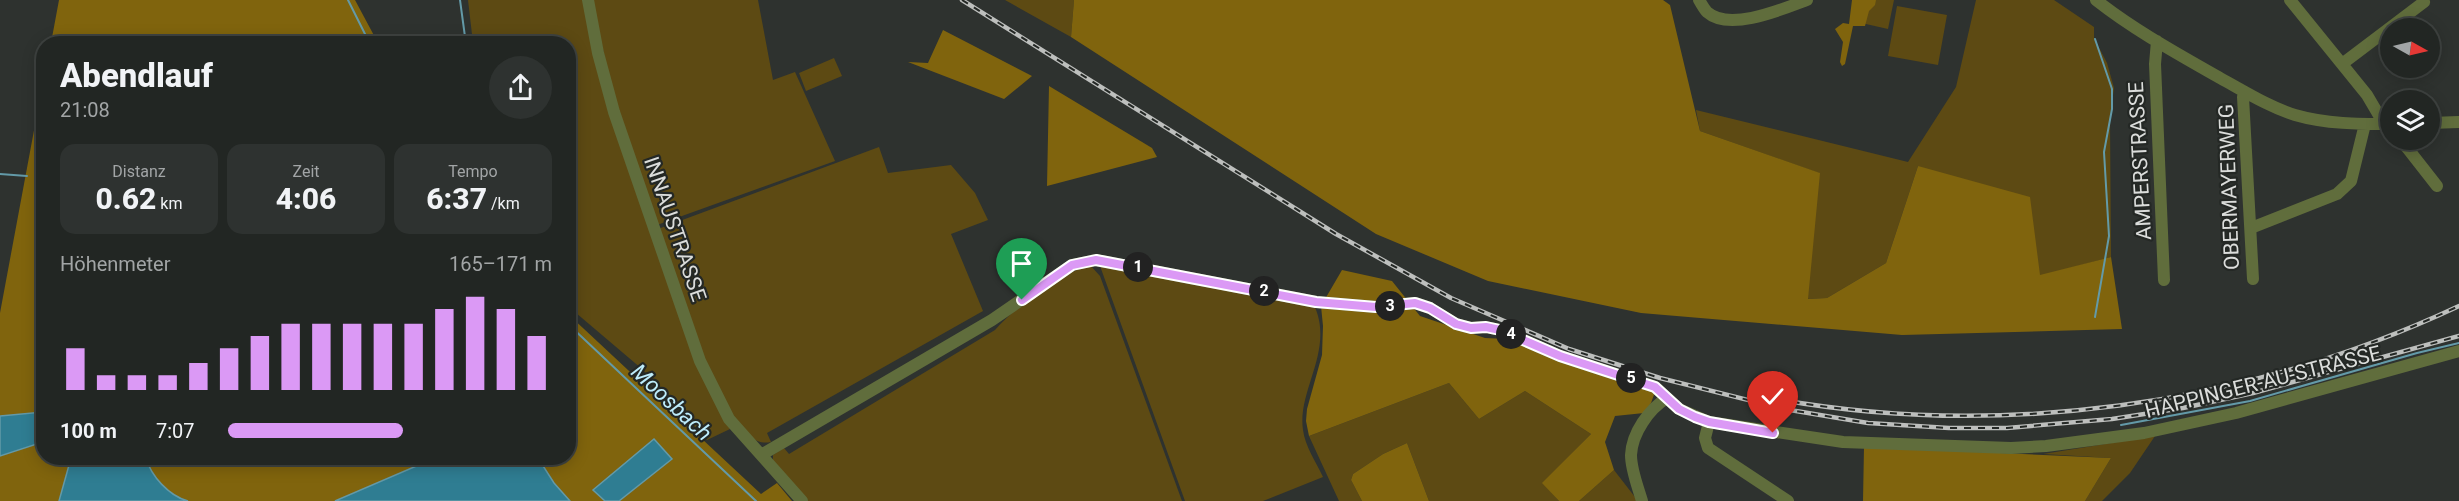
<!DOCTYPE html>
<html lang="de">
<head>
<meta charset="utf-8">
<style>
	body { margin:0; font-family:Roboto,sans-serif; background:#2e3230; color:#f1f3f6; height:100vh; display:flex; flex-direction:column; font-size:22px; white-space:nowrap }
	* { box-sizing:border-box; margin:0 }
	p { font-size:20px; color:#a2a5a6 }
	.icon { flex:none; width:33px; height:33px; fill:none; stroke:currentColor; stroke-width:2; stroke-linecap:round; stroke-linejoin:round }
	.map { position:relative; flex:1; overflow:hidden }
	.details { position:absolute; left:36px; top:36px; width:540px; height:429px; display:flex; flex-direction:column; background:#222623; border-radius:24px; box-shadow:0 3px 15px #0003,0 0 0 2px #3f4341 }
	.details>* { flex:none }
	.needle { width:39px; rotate:98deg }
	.tools { position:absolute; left:2380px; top:18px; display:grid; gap:12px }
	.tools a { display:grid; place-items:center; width:60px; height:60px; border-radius:50%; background:#222623; box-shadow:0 3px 15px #0003,0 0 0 2px #3f4341; font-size:30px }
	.pin { position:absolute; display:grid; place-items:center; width:51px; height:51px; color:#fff; margin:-62px -26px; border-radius:50% 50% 50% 0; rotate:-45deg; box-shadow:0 0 6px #0007 }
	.pin .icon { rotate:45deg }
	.km { position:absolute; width:30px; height:30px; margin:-15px; border-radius:50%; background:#222; color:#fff; font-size:16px; line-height:30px; text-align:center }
	.round { display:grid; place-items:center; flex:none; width:63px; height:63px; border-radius:32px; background:#2e3230 }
	.headline { display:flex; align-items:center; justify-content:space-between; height:102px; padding:0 24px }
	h1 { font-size:33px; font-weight:800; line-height:45px }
	.figures { display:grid; grid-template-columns:repeat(3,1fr); gap:9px; height:102px; padding:6px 24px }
	.figures div { display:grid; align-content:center; border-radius:15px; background:#2e3230; text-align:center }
	.figures b { font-size:30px; font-weight:800 }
	.figures small { font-size:16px; font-weight:400 }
	.figures p { font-size:16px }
	.chart { height:168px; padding:12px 24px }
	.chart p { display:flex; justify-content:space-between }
	.chart svg { width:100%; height:108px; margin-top:6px; stroke:#db99f5; stroke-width:6 }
	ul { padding:0 24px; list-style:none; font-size:20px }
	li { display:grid; grid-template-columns:96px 72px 1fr; align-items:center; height:45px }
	li i { height:15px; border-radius:8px; background:#db99f5 }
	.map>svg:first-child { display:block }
	.green { fill:#5d4a13 }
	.forest { fill:#80640d }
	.water { fill:#2f7d92; stroke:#639aa8; stroke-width:1.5 }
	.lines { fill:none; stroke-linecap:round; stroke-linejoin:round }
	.stream { stroke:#639aa8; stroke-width:2 }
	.minor { stroke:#606d3c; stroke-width:12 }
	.rail-casing { stroke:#bdbfbd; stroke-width:4.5 }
	.rail { stroke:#242825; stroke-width:2; stroke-dasharray:7; stroke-linecap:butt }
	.route-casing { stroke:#fff; stroke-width:12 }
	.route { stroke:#db99f5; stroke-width:8 }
	.labels { text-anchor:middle; stroke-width:4.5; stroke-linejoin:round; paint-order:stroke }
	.street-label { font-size:21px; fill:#dbdddb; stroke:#242825 }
	.water-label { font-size:22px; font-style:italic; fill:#beedfc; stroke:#242825 }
</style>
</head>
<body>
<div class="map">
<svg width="2459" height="501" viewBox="0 0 2459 501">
	<rect width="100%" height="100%" fill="#2e322f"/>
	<path class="green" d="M468,0h117l4,27 141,402 -23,11 -65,-71 -73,-62 -1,-263 -95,-1z
		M592,0h166l15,80 22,-8 40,89 -178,64 -41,-117z
		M1005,0h69l-3,37z
		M1861,0h33l-6,29 -31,-7z
		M1976,0h78l40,27v11l13,25 7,25 -4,30 1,139 -71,19 -122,-110 -32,97 -59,35 -20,1 12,-126 -119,-42 -4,-21 212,52 48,-75z
		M1897,6l50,9 -9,50 -50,-9z
		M834,58l8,18 -36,15 -7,-18z
		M879,147l9,26 63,-8 24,28 13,27 -37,14 32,77 -216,122 4,9c-6,1 -12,1 -17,-3 -41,-26 -79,-162 -96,-210z
		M1090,265l10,11 82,225h-375l-34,-41v-5l11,-7 5,6 206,-124c26,-28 58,-53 95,-65z
		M1100,266l214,39c21,45 -17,85 -11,125 2,16 13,32 20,47l-60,24h-78z
		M1449,383l30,36 46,-28 66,43 -48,49 16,18h-130l-22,-58 -24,11 -30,20 -2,6 11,21h-23l-30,-65z
		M2155,436l-25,37 -28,28h-17l26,-43 -68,-4z
		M1614,470l24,31h-59z"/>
	<path class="forest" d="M59,0h296l23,43h-327z
		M1074,0h589l7,5 30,126 120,42 -12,126 19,-1 59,-35 32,-97 112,31 10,78 71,-18 11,72 -220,6 -261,-22 -153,-32 -112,-47 -305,-197z
		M1852,0h24l-1,5 -6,6 -4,15h-12l-8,38 -3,2 -2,-4 3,-20 -8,-13 8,-6 6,1z
		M943,30l89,46 -28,23 -96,-37 20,1z
		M43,82v330l-43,4v-103z
		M1049,86l103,62 5,9 -110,29z
		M1342,270l50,11 28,35 65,22 22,1 148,53 -4,11 -7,10 -29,3 -10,26 9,28 -35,31h-20l-17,-18 49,-49 -66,-43 -46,28 -30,-36 -140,53 -3,-15 1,-12 15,-54 1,-29 -2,-20z
		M569,315l192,179 16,-11 15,18h-173l52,-42 -78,31 12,11h-35l-16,-18 -16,-25h30v-57l4,-10 -4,-7z
		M43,442l1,16h27l-12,43h-59v-45z
		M1407,443l22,58h-67l-11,-21 2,-6 30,-20z
		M1864,447l247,11 -26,43h-222z
		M146,458h289l-100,43h-147c-19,-5 -37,-25 -42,-43z"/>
	<path class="water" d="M43,412v30l-43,14v-40z
		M654,439l18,20 -53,42h-14l-12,-11z
		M71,458h75c5,18 23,38 42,43h-129z
		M435,458h103l16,25 16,18h-235z"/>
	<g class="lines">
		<path class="stream" d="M348,0l22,44
			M460,0l6,44
			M2095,39l17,50v20l-8,43 5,84 -14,81
			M0,174l27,2
			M39,178h5
			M568,324l188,177
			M2121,425l129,-24 167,-48 42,-10"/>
		<path class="minor" d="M588,0l10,53 16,59 86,249 29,58 73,82
			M1699,0c2,3 5,9 8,12 22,20 76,-3 100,-12
			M2096,0c38,30 82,54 124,78 24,13 49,29 75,37 31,9 64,9 96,9
			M2290,0l77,95 17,29
			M2157,41l-2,23 9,216
			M2342,64l82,-62 -1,-2
			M2245,92l-2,5 10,182
			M2430,123l29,-1
			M2401,140l36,46
			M2251,228l86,-34 14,-13 14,-57
			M1709,422l-4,16 3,10 80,53
			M761,455l231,-135 80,-55 24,-5 220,42 60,5 39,-4 15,5 26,16 15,4 15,-1 14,3 60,26 95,31 24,22 30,13 134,20 168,6 35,-2 98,-13 92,-20 223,-62
			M1642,501c-4,-14 -11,-31 -11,-46 1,-22 18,-46 36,-57"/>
		<defs>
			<path id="rail" d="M962,0l374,234 115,64 118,51 91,29 124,31 84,14 81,5h58l105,-9 71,-11 70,-15 206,-57
				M1765,397c232,44 481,9 694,-91"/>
		</defs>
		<use href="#rail" class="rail-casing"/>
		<use href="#rail" class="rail"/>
	</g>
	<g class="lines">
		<defs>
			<path id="route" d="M1022,300l50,-35 24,-5 220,42 60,5 39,-4 15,5 26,16 15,4 15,-1 14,3 60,26 95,31 24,22 16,8 14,5 64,11"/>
		</defs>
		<use href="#route" class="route-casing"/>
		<use href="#route" class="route"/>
	</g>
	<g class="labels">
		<g class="street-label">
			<text transform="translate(2140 161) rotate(-93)" y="7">AMPERSTRASSE</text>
			<text transform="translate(2229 187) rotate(-92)" y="7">OBERMAYERWEG</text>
			<text transform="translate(675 229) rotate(71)" y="7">INNAUSTRASSE</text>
			<text transform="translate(2263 382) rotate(-14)" y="7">HAPPINGER-AU-STRASSE</text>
		</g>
		<g class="water-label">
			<text transform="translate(672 402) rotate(43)" y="8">Moosbach</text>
		</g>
	</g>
</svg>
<div class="tools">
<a><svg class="needle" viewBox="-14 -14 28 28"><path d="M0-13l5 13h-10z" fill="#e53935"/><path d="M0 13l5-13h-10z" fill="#a2a5a6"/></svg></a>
<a><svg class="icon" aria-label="layers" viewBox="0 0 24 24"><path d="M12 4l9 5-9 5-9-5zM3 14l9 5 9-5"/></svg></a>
</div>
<div class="pin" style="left:1022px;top:300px;background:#1e9e55"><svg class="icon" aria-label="arrive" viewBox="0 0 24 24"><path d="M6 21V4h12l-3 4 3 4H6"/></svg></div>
<div class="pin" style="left:1773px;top:433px;background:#d93025"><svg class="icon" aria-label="check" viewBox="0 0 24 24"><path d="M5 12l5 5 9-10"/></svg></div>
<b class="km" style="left:1138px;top:267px">1</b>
<b class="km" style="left:1264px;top:291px">2</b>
<b class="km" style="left:1390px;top:306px">3</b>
<b class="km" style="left:1511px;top:334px">4</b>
<b class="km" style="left:1631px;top:378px">5</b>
<section class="details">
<div class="headline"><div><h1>Abendlauf</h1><p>21:08</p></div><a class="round"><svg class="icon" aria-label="share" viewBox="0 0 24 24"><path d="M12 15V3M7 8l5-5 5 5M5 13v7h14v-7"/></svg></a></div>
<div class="figures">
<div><p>Distanz</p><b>0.62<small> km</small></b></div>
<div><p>Zeit</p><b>4:06</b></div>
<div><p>Tempo</p><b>6:37<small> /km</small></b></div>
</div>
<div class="chart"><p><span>Höhenmeter</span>165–171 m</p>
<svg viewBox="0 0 160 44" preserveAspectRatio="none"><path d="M5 44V27M15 44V38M25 44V38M35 44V38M45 44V33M55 44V27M65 44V22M75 44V17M85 44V17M95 44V17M105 44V17M115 44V17M125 44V11M135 44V6M145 44V11M155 44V22"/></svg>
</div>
<ul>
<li><b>100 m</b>7:07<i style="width:54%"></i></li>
</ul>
</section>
</div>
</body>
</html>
